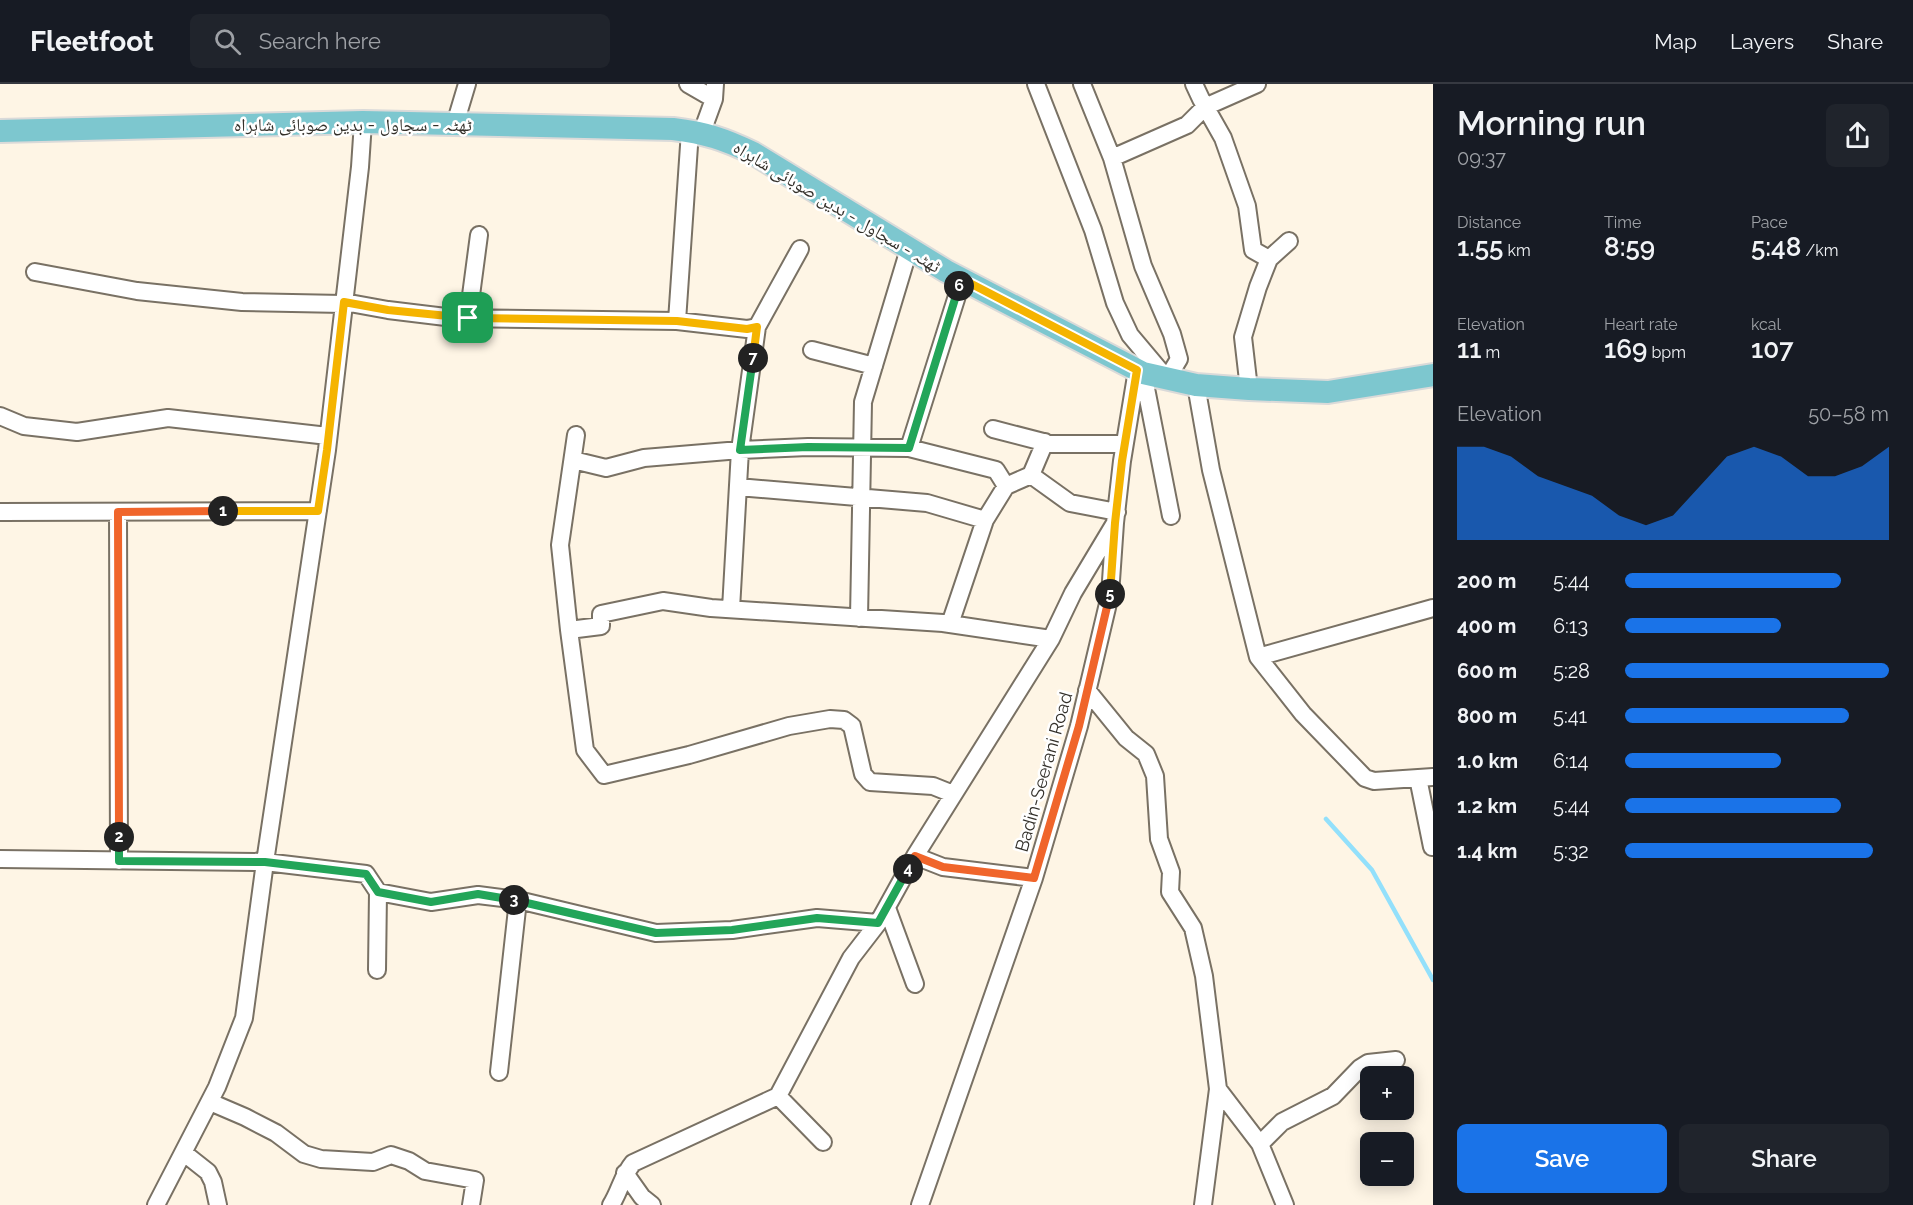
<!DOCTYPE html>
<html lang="en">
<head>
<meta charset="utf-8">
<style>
	body { margin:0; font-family:Raleway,"Noto Naskh Arabic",sans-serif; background:#20242c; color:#f1f3f6; height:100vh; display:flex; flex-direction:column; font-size:22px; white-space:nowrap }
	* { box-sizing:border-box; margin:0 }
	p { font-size:20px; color:#9ea1a6 }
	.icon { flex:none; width:33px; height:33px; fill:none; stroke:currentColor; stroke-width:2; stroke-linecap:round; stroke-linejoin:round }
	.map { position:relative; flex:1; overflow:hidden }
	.sheet { display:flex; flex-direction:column; background:#171b24; width:480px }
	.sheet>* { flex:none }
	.buttons { position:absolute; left:1360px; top:982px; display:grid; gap:12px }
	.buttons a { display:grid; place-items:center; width:54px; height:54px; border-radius:9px; background:#171b24; box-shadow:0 3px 15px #0003; font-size:30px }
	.pin { position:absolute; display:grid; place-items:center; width:51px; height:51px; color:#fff; margin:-26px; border-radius:12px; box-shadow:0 3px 9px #0006 }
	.km { position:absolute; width:30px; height:30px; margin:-15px; border-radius:50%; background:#222; color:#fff; font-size:16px; line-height:30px; text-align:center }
	.round { display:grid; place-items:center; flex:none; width:63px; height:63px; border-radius:9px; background:#20242c }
	.overview { display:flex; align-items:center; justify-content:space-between; height:102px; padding:0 24px }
	h1 { font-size:33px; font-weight:600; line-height:45px }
	.figures { display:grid; grid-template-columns:repeat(3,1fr); gap:9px; height:102px; padding:6px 24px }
	.figures div { display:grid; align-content:center }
	.figures b { font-size:26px; font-weight:600 }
	.figures small { font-size:16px; font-weight:400 }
	.figures p { font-size:16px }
	.chart { height:168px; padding:12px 24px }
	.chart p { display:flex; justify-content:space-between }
	.chart svg { width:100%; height:108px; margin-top:6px; fill:#1a73e8; opacity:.7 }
	.action { display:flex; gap:12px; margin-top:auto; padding:12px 24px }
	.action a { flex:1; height:69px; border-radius:9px; background:#1a73e8; color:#fff; font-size:24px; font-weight:600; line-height:69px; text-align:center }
	.action a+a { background:#20242c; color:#f1f3f6 }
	ul { padding:0 24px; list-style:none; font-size:20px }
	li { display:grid; grid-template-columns:96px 72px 1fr; align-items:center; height:45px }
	li i { height:15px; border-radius:8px; background:#1a73e8 }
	header { display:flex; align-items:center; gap:36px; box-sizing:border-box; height:84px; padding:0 30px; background:#171b24; border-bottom:2px solid #363941 }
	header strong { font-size:28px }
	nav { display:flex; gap:33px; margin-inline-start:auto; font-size:21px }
	.search { width:420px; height:54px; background:#20242c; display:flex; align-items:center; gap:15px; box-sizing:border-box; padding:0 21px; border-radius:9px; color:#9ea1a6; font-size:22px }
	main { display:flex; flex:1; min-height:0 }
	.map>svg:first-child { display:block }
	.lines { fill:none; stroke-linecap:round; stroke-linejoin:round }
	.stream { stroke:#93e0fb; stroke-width:4.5 }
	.minor-casing { stroke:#797164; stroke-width:20 }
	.major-casing { stroke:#dadad9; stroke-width:26 }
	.minor { stroke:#fff; stroke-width:16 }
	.major { stroke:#7dc7cf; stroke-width:22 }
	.split-1-casing { stroke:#fff; stroke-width:12 }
	.split-2-casing { stroke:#fff; stroke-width:12 }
	.split-3-casing { stroke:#fff; stroke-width:12 }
	.split-4-casing { stroke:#fff; stroke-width:12 }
	.split-5-casing { stroke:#fff; stroke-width:12 }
	.split-6-casing { stroke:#fff; stroke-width:12 }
	.split-7-casing { stroke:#fff; stroke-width:12 }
	.split-8-casing { stroke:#fff; stroke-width:12 }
	.split-1 { stroke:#f5b400; stroke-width:8 }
	.split-2 { stroke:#f0652b; stroke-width:8 }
	.split-3 { stroke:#22a559; stroke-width:8 }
	.split-4 { stroke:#22a559; stroke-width:8 }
	.split-5 { stroke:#f0652b; stroke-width:8 }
	.split-6 { stroke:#f5b400; stroke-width:8 }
	.split-7 { stroke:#22a559; stroke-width:8 }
	.split-8 { stroke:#f5b400; stroke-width:8 }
	.labels { text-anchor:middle; stroke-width:5; stroke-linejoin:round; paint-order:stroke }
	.street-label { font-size:18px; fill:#33302a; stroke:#fff }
</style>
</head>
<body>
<header>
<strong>Fleetfoot</strong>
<div class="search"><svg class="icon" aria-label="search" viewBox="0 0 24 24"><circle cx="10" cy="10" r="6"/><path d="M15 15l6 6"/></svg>Search here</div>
<nav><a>Map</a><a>Layers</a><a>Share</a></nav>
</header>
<main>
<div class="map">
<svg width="1433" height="1121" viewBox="0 0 1433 1121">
	<rect width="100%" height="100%" fill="#fef5e5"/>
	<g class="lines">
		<path class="stream" d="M1326,735l46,51 61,110"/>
		<defs>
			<path id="minor" d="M688,0l26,15
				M1036,0l57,146 22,73 15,32 37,44 12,-20 -7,-25 -29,-68 -31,-108 -30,-74
				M1194,0l7,15 22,39 24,68 6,44 16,9
				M455,40l12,-40
				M702,48l12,-33 1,-15
				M1112,74l75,-33 18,-18 52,-23
				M35,188l102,19 105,11 101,2 1,-2 44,8 66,8 223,3 70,8 10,-2
				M468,234l11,-83
				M677,237l13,-190
				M812,266l62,16
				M1143,289l28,143
				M1196,301l15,85 47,187 45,57 62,64 9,3 59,-4
				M1249,305l-6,-52 15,-50 11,-28 20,-18
				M0,332l24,10 53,6 91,-14 160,18
				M993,345l58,15h73
				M909,364l53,-168
				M573,376l33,8 38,-10 96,-8 68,-3 101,1 87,22 10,16
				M1031,391l39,28 47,9
				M738,403l189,16 58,17
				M0,428l318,-1
				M118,428l1,349
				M731,525l9,-159 17,-123 43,-78
				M859,534l4,-216 46,-153
				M950,540l35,-104 21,-34 25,-11 14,-33
				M569,546l-9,-85 16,-110
				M1258,573l175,-49
				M1087,606l39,48 20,16 9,22 4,63 12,33 -1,20 23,36 11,48 14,113 -15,116
				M1418,694l14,69
				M953,710l-20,-8 -63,-4 -7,-8 -11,-48 -8,-6 -14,-1 -41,7 -100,29 -85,20 -19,-25 -16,-120 32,-4v-12l62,-13 48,7 232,15 108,16
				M915,772l28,11 91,11
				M0,775l265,3 101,12 12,18 53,10 47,-7 40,5 138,33 76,-3 85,-12 61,5
				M887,824l28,76
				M377,886l1,-78
				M499,988l19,-172
				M1218,1005l42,55 25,61
				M778,1012l45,46
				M210,1018l35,15 31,16 28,21 17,5 52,3 18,-7 18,6 16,10 50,9 -4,25
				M1260,1060l22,-22 51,-26 27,-28 8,-5 28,-3
				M184,1069l24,19 5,10 5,23
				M625,1089l17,24 10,8
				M156,1121l61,-118 27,-69 21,-156 62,-412 33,-283 3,-45
				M611,1121c9,-14 11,-29 22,-42l145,-67 73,-138 27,-35 37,-67 136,-217 22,-46 42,-70
				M920,1121l114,-327 45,-152 31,-131 5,-72 7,-62 15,-91"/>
			<path id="major" d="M0,47l363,-9 310,7c33,4 51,10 80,24l193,118 197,102 53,12 53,4 79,3 105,-17"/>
		</defs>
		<use href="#minor" class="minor-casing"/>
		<use href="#major" class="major-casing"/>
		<use href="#minor" class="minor"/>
		<use href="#major" class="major"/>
	</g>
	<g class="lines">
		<defs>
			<path id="split-1" d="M223,427h95l9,-61 17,-148 44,8 80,8"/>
			<path id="split-2" d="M119,753l-1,-325 105,-1"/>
			<path id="split-3" d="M119,753v24l146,1 101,12 12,18 53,10 47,-8 36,6"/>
			<path id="split-4" d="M514,816l142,33 76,-3 85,-12 61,5 30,-54"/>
			<path id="split-5" d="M908,785l7,-13 28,11 91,11 45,-152 31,-132"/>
			<path id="split-6" d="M959,202l3,-7 175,91 -15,91 -7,62 -5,71"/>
			<path id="split-7" d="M753,274l-13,92 68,-3 101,1 50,-162"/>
			<path id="split-8" d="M468,234l209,3 70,8 10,-2 -4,31"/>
		</defs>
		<use href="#split-1" class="split-1-casing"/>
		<use href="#split-2" class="split-2-casing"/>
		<use href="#split-3" class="split-3-casing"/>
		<use href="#split-4" class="split-4-casing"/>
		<use href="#split-5" class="split-5-casing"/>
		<use href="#split-6" class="split-6-casing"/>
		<use href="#split-7" class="split-7-casing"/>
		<use href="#split-8" class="split-8-casing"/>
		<use href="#split-1" class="split-1"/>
		<use href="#split-2" class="split-2"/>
		<use href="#split-3" class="split-3"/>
		<use href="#split-4" class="split-4"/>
		<use href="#split-5" class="split-5"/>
		<use href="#split-6" class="split-6"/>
		<use href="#split-7" class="split-7"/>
		<use href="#split-8" class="split-8"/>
	</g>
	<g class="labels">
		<g class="street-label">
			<text x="353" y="47">ٹھٹہ - سجاول - بدین صوبائی شاہراہ</text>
			<text transform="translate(837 123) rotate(31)" y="6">ٹھٹہ - سجاول - بدین صوبائی شاہراہ</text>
			<text transform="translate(1044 688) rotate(-74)" y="6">Badin-Seerani Road</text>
		</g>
	</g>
</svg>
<div class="buttons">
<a>+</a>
<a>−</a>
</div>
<div class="pin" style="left:468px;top:234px;background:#1e9e55"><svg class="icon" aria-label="arrive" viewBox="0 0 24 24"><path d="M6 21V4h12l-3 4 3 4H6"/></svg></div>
<b class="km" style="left:223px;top:427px">1</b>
<b class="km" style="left:119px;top:753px">2</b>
<b class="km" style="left:514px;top:816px">3</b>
<b class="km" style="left:908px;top:785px">4</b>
<b class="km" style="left:1110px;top:510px">5</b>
<b class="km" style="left:959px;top:202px">6</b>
<b class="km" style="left:753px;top:274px">7</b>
</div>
<section class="sheet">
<div class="overview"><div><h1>Morning run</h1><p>09:37</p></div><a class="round"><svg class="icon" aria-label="share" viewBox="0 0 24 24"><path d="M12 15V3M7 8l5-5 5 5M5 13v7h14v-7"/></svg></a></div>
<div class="figures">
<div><p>Distance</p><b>1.55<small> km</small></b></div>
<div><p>Time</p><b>8:59</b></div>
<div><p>Pace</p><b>5:48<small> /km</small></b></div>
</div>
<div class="figures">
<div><p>Elevation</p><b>11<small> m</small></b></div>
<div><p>Heart rate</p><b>169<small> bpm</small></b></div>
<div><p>kcal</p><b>107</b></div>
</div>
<div class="chart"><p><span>Elevation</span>50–58 m</p>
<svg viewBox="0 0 160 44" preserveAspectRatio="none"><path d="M0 44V6L10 6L20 10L30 18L40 22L50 26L60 34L70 38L80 34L90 22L100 10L110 6L120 10L130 18L140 18L150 14L160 6V44z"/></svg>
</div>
<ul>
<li><b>200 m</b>5:44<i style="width:82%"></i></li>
<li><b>400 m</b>6:13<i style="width:59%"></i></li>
<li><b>600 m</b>5:28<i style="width:100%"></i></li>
<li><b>800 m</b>5:41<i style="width:85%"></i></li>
<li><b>1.0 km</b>6:14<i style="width:59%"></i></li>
<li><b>1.2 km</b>5:44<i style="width:82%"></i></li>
<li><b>1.4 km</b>5:32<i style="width:94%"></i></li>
</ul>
<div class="action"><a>Save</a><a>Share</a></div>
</section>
</main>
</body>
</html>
